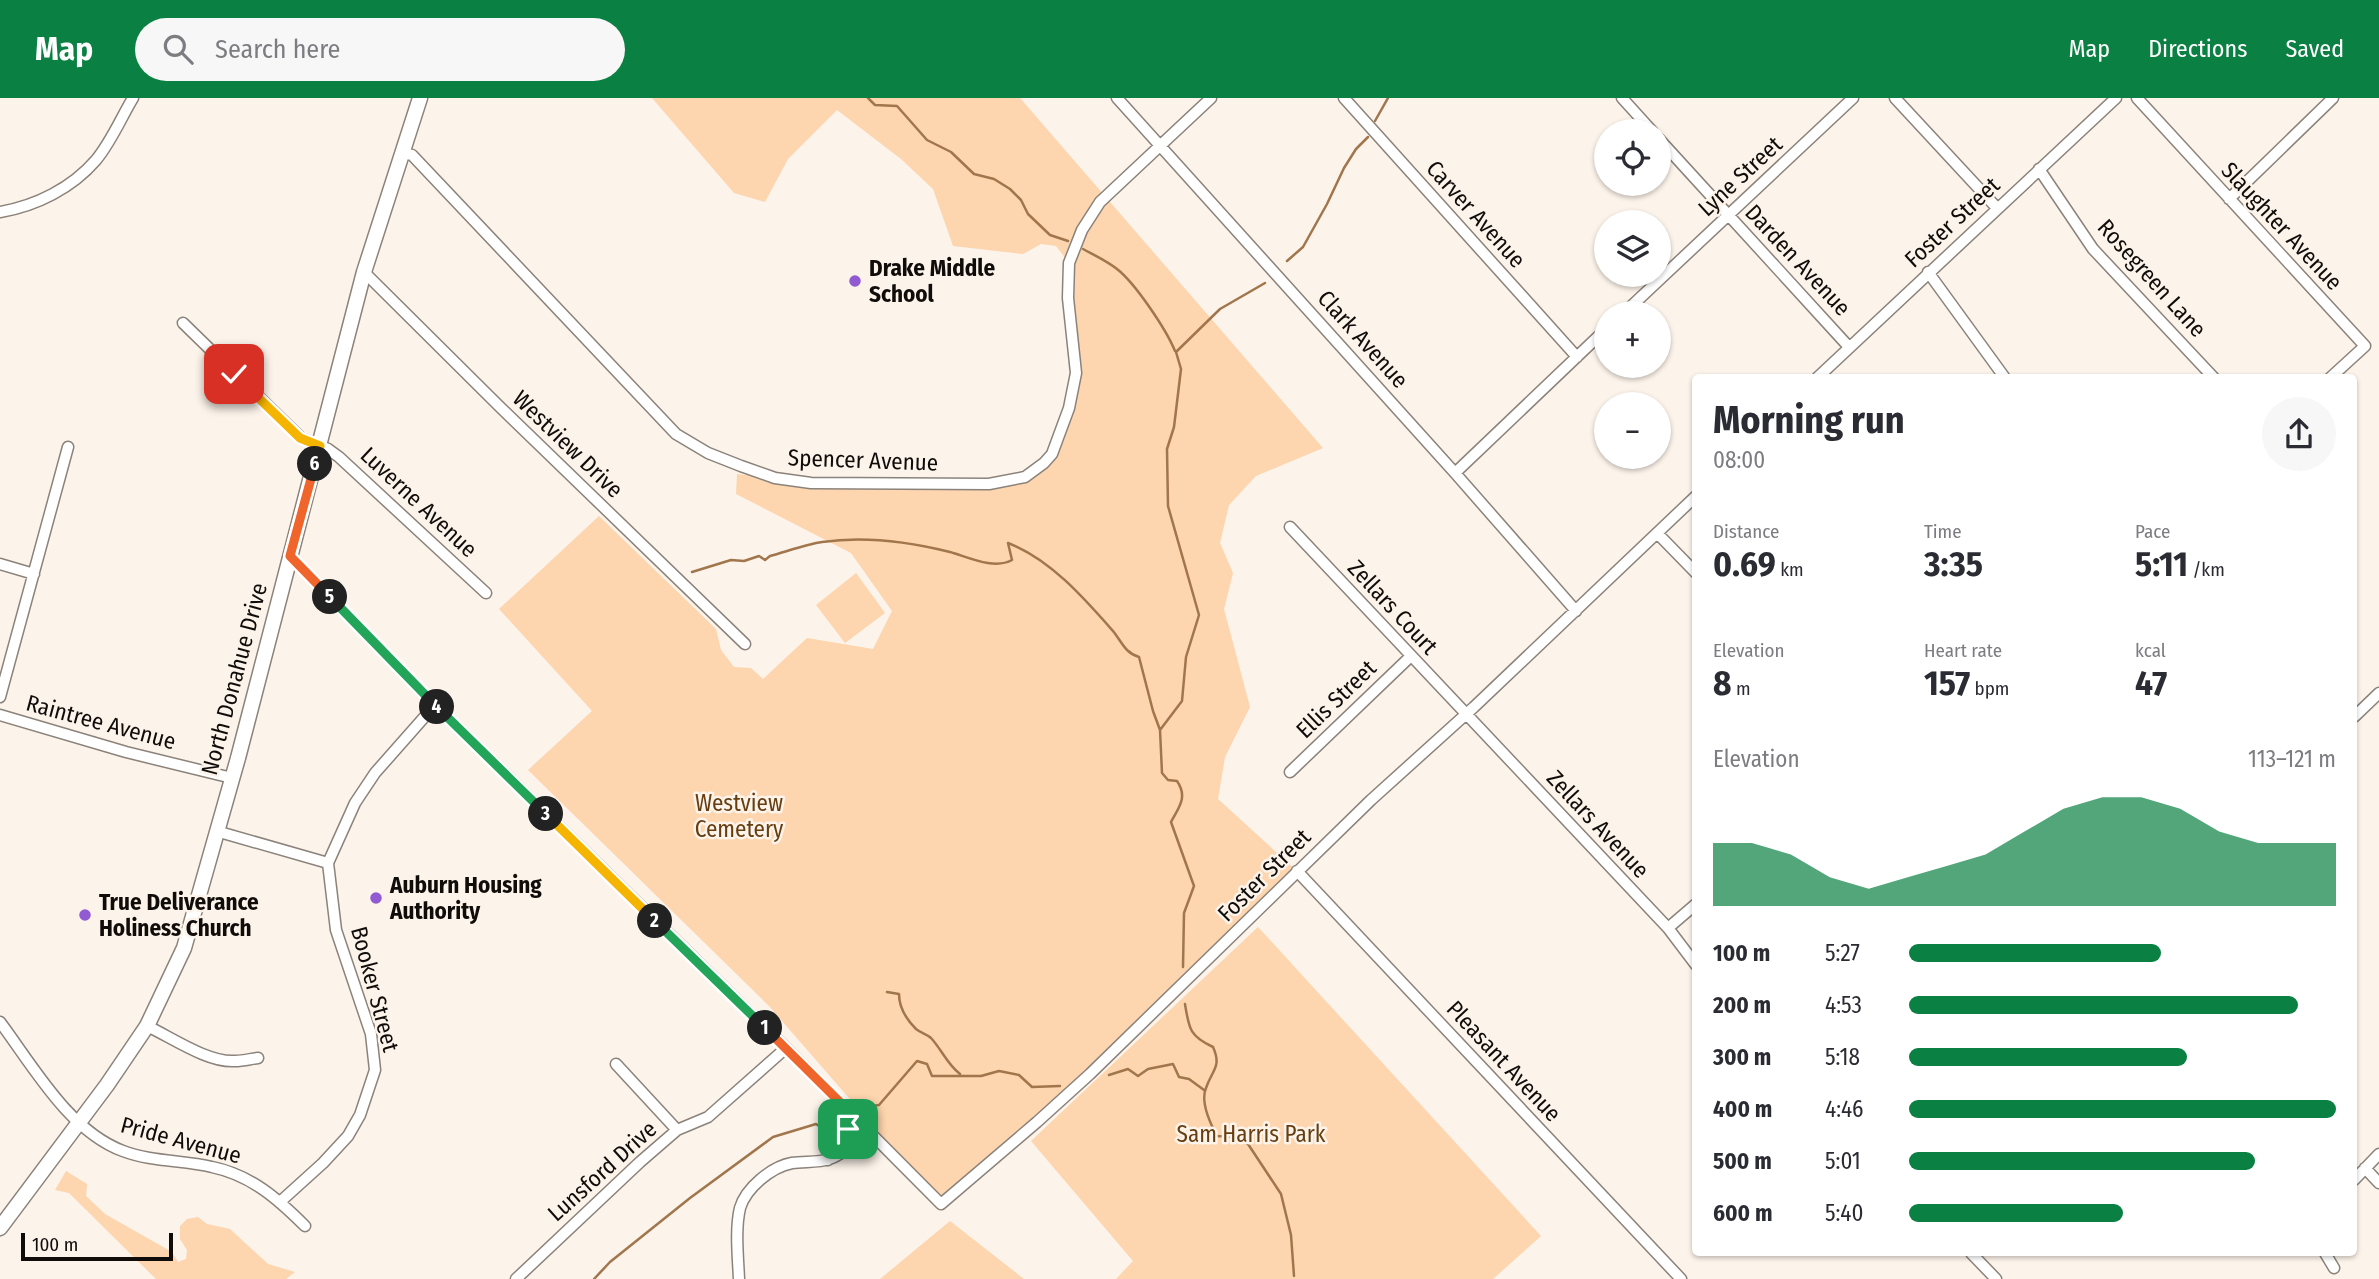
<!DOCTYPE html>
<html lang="en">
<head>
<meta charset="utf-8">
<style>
	body { margin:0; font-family:"Fira Sans Condensed",sans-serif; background:#f7f7f7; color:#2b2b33; height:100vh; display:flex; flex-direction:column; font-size:26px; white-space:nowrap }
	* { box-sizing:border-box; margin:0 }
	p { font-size:23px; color:#7c7c81 }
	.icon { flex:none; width:38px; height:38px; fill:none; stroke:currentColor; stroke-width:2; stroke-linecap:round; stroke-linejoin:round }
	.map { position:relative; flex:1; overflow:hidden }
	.drawer { position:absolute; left:1692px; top:276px; width:665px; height:882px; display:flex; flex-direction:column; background:#fff; border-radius:7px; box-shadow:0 2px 5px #0004 }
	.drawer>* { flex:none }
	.controls { position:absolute; left:1594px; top:21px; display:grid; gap:14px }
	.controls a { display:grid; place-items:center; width:77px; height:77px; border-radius:50%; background:#fff; box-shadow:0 2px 5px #0004; font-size:35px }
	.scale { position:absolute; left:21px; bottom:18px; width:152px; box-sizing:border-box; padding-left:7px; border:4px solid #0f0c0a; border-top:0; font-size:19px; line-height:24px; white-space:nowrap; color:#0f0c0a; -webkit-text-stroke:5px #fcf3ea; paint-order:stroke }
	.pin { position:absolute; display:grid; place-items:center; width:60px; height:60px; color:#fff; margin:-30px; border-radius:14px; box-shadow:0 4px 10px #0006 }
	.km { position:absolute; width:35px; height:35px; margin:-18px; border-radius:50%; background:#222; color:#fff; font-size:19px; line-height:35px; text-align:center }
	.round { display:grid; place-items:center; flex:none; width:74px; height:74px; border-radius:37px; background:#f7f7f7 }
	.headline { display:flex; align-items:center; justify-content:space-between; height:119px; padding:0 21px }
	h1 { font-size:38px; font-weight:700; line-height:52px }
	.stats { display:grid; grid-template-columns:repeat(3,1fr); gap:10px; height:119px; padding:7px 21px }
	.stats div { display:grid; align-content:center }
	.stats b { font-size:35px; font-weight:700 }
	.stats small { font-size:19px; font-weight:400 }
	.stats p { font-size:19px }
	.chart { height:196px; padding:14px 21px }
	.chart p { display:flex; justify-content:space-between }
	.chart svg { width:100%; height:126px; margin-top:7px; fill:#0b8043; opacity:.7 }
	ul { padding:0 21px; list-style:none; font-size:23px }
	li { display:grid; grid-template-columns:112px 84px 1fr; align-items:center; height:52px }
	li i { height:18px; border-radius:9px; background:#0b8043 }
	header { display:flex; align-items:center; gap:42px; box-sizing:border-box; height:98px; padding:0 35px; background:#0b8043; color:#fff }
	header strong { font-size:33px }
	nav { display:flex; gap:38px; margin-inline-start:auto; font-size:24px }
	.search { width:490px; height:63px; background:#f7f7f7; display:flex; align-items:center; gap:18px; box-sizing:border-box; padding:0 24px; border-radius:38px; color:#7c7c81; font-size:26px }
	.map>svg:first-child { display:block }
	.green { fill:#fdd5ae }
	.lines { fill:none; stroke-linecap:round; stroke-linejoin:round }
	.stream { stroke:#a1764c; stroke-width:2.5 }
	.minor-casing { stroke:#8b837b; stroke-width:13 }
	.tertiary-casing { stroke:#8b837b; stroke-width:17 }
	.minor { stroke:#fff; stroke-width:10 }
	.tertiary { stroke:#fff; stroke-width:14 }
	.split-1-casing { stroke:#fff; stroke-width:14 }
	.split-2-casing { stroke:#fff; stroke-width:14 }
	.split-3-casing { stroke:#fff; stroke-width:14 }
	.split-4-casing { stroke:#fff; stroke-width:14 }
	.split-5-casing { stroke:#fff; stroke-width:14 }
	.split-6-casing { stroke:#fff; stroke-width:14 }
	.split-7-casing { stroke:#fff; stroke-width:14 }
	.split-1 { stroke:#f0652b; stroke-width:9 }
	.split-2 { stroke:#22a559; stroke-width:9 }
	.split-3 { stroke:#f5b400; stroke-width:9 }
	.split-4 { stroke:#22a559; stroke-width:9 }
	.split-5 { stroke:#22a559; stroke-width:9 }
	.split-6 { stroke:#f0652b; stroke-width:9 }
	.split-7 { stroke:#f5b400; stroke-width:9 }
	.poi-dot { fill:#915ad2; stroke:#fcf3ea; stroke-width:2.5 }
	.labels { text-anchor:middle; stroke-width:5; stroke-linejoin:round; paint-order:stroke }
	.street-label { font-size:23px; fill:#0f0c0a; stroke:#fcf3ea }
	.poi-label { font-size:23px; font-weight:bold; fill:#0f0c0a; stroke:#fcf3ea; text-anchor:start }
	.park-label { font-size:23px; fill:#663e10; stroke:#fcf3ea }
</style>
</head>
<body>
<header>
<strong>Map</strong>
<div class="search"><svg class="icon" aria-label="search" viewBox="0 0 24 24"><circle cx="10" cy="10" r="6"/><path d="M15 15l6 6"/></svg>Search here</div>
<nav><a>Map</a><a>Directions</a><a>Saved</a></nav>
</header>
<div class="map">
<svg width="2379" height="1181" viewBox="0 0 2379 1181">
	<rect width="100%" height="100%" fill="#fcf3ea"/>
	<path class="green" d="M652,0h368l303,350 -67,28 -27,29 -9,38 13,30 -9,36 26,98 -25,50 -7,42 79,72 -81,81 -275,252 -172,-198 -241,-236 64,-59 -93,-102 100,-93 117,113 5,21 13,17 17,1 12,11 44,-41 66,11 19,-38 -41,-58 -115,-59 1,-20 74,9 209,-5 24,-14 32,-91 -7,-110 -13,-17 -15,-2 -18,10 -70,-8 -20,-57 -32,-30 -64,-49 -49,49 -23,43 -31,-9z
		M856,475l29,40 -40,30 -29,-38z
		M1258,829l283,309 -48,43h-377l17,-18 -102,-120z
		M66,1073l21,13 -1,12 19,18 67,38 6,10 8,-3 1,-9 -7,-11v-13l7,-7 11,-2 9,7 23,5 38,35 27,8 -9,7h-130l-87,-86 -14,-3z
		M950,1123l74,58h-144z"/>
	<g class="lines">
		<path class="stream" d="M868,0l7,7 22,1 30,34 24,12 23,22 20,5 16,10 11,11 7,14 22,21 18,6
			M1375,23l13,-23
			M1083,151c11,6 24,12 34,20 18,14 49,60 58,82
			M1287,163l16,-14 24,-43 17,-36 12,-19 12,-12
			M692,474l39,-12 13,1 15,-5 6,4 5,-4c15,-4 37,-12 52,-14 41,-6 88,0 128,10 18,5 44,18 62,8l-4,-17c42,16 76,55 105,88 9,11 12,22 26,26l14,54 7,19 2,43 6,7 9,1c11,16 2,26 -6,41l23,64 -10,27 -1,54
			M1160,632l22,-29 4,-44 13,-42 -31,-109 -1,-57 7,-22 7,-58 -5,-17 44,-43 45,-26
			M887,894l12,2c0,13 8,26 17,35 5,4 11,5 15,9 11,12 16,26 29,36
			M1185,906c4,24 4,32 28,43 9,20 -1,23 -7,41 -6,14 4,35 11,48l15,1 16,7 33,50 10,41 3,41
			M1109,977l19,-6 10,7 10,-7 25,-5 6,13 10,2 15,11
			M867,1009l12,-2 38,-44 10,3 5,12h49l18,-5 20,4 13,12 28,-1
			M594,1181l16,-17 80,-64 83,-61 43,-13 9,6"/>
		<defs>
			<path id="minor" d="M1117,0l338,375 121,138
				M1344,0l233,259
				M1622,0l30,33
				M1895,0l102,110
				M2137,0l228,248 -35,32
				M1659,41l190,208
				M403,55l9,2 264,279 32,19 33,13 34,12 36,5 178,1 36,-7 19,-14 8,-9 17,-46 7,-35 -8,-75 1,-35 13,-33 18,-28 111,-104
				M2039,71l54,80 121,129
				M2229,101l104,-101
				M0,114c36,-6 72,-24 96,-52 15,-18 25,-42 37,-62
				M364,174l137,136 244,236
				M1928,174l77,106
				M1624,215l229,-215
				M183,225l118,115 27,11 11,8 147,136
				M1817,280l299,-280
				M1455,375l151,-144
				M1290,429l378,401 28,37
				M1657,435l39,40
				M290,458l145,149 351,343 155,156 96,-82 53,-48 281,-274 103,-93 222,-211
				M0,466l34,10
				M0,599l68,-250
				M0,617l126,37 106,26
				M2354,619l25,-24
				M1290,674l121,-116
				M216,733l112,32
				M1297,773l384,408
				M1668,830l28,-24
				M0,924c33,44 69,109 123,129 29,11 60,9 89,16 39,8 66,32 93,59
				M147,928c24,11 61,37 88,35 8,0 15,-2 23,-3
				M616,966l61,66
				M828,1062c2,-18 18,-31 35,-35
				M2365,1070l14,15
				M2354,1082l25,-26
				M281,1103l42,-38 25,-27 12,-21 15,-45 -4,-36 -35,-104 -8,-67 27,-60 20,-30 60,-68
				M1971,1155l25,26
				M2325,1155l9,15
				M516,1181l124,-117 37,-32 31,-13 78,-69
				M739,1181c-1,-22 -4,-50 1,-71 6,-20 31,-41 52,-45 12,-2 26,0 37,-4 16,-5 27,-20 34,-34"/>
			<path id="tertiary" d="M0,1130l107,-143 40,-59 37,-78 54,-190 126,-486 56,-174"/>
		</defs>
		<use href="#minor" class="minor-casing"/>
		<use href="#tertiary" class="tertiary-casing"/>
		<use href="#minor" class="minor"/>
		<use href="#tertiary" class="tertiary"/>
	</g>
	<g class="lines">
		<defs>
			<path id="split-1" d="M765,930l98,97 -15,4"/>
			<path id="split-2" d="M655,823l110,107"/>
			<path id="split-3" d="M546,716l109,107"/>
			<path id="split-4" d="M437,609l109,107"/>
			<path id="split-5" d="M330,499l107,110"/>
			<path id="split-6" d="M315,366l-25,92 40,41"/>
			<path id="split-7" d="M234,276l66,64 20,8 -5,18"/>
		</defs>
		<use href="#split-1" class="split-1-casing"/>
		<use href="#split-2" class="split-2-casing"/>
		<use href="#split-3" class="split-3-casing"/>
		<use href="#split-4" class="split-4-casing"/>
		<use href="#split-5" class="split-5-casing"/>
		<use href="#split-6" class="split-6-casing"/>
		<use href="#split-7" class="split-7-casing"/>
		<use href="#split-1" class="split-1"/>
		<use href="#split-2" class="split-2"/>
		<use href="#split-3" class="split-3"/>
		<use href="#split-4" class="split-4"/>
		<use href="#split-5" class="split-5"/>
		<use href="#split-6" class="split-6"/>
		<use href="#split-7" class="split-7"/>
	</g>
	<g class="poi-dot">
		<circle cx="855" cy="183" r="7"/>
		<circle cx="376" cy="800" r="7"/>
		<circle cx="85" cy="817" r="7"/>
	</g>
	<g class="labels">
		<g class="street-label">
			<text transform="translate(1740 78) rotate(-43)" y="8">Lyne Street</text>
			<text transform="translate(1476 116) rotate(48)" y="8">Carver Avenue</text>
			<text transform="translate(1952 124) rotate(-43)" y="8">Foster Street</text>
			<text transform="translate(2282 128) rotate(47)" y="8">Slaughter Avenue</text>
			<text transform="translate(1798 162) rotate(47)" y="8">Darden Avenue</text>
			<text transform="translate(2152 180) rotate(48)" y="8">Rosegreen Lane</text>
			<text transform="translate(1363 241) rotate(48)" y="8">Clark Avenue</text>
			<text transform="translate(568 346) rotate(44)" y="8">Westview Drive</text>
			<text transform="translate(863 362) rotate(2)" y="8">Spencer Avenue</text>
			<text transform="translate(419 404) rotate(43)" y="8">Luverne Avenue</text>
			<text transform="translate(1393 509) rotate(47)" y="8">Zellars Court</text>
			<text transform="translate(234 581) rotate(-75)" y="8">North Donahue Drive</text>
			<text transform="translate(1336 601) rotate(-44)" y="8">Ellis Street</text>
			<text transform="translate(101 624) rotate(15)" y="8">Raintree Avenue</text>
			<text transform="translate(1598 726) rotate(47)" y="8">Zellars Avenue</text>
			<text transform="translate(1264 777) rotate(-45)" y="8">Foster Street</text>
			<text transform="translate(375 891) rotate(75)" y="8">Booker Street</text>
			<text transform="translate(1504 963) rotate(47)" y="8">Pleasant Avenue</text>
			<text transform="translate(181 1042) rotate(15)" y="8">Pride Avenue</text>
			<text transform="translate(602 1073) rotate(-42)" y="8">Lunsford Drive</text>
		</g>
		<g class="poi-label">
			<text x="869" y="178">Drake Middle<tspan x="869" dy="26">School</tspan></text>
			<text x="390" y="795">Auburn Housing<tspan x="390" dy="26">Authority</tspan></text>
			<text x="99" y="812">True Deliverance<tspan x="99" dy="26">Holiness Church</tspan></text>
		</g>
		<g class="park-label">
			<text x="739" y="713">Westview<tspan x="739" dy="26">Cemetery</tspan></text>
			<text x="1251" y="1044">Sam Harris Park</text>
		</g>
	</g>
</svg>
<div class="controls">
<a><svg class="icon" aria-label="locate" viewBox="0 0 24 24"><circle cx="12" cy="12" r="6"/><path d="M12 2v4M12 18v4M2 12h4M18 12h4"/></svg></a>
<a><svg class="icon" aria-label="layers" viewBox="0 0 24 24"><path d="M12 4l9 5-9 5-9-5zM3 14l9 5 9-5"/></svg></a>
<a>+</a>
<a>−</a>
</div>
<div class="scale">100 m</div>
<div class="pin" style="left:848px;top:1031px;background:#1e9e55"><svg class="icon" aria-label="arrive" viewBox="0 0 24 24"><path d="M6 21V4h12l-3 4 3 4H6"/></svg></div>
<div class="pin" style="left:234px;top:276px;background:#d93025"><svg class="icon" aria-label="check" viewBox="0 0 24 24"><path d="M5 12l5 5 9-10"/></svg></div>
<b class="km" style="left:765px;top:930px">1</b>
<b class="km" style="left:655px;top:823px">2</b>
<b class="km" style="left:546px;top:716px">3</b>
<b class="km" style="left:437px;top:609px">4</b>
<b class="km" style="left:330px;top:499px">5</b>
<b class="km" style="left:315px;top:366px">6</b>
<section class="drawer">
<div class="headline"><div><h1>Morning run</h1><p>08:00</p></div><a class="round"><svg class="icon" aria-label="share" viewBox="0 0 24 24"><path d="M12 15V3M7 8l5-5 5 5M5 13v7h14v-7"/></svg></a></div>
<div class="stats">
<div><p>Distance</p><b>0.69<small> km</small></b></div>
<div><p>Time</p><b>3:35</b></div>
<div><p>Pace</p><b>5:11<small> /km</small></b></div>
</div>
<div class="stats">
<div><p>Elevation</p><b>8<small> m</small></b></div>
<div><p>Heart rate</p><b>157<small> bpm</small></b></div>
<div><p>kcal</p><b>47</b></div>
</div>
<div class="chart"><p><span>Elevation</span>113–121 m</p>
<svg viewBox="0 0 160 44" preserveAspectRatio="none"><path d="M0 44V22L10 22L20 26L30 34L40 38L50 34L60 30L70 26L80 18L90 10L100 6L110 6L120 10L130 18L140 22L150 22L160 22V44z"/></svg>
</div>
<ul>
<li><b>100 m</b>5:27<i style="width:59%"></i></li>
<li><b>200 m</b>4:53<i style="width:91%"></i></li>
<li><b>300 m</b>5:18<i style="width:65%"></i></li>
<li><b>400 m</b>4:46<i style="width:100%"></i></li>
<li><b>500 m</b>5:01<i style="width:81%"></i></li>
<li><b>600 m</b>5:40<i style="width:50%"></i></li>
</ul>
</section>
</div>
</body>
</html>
